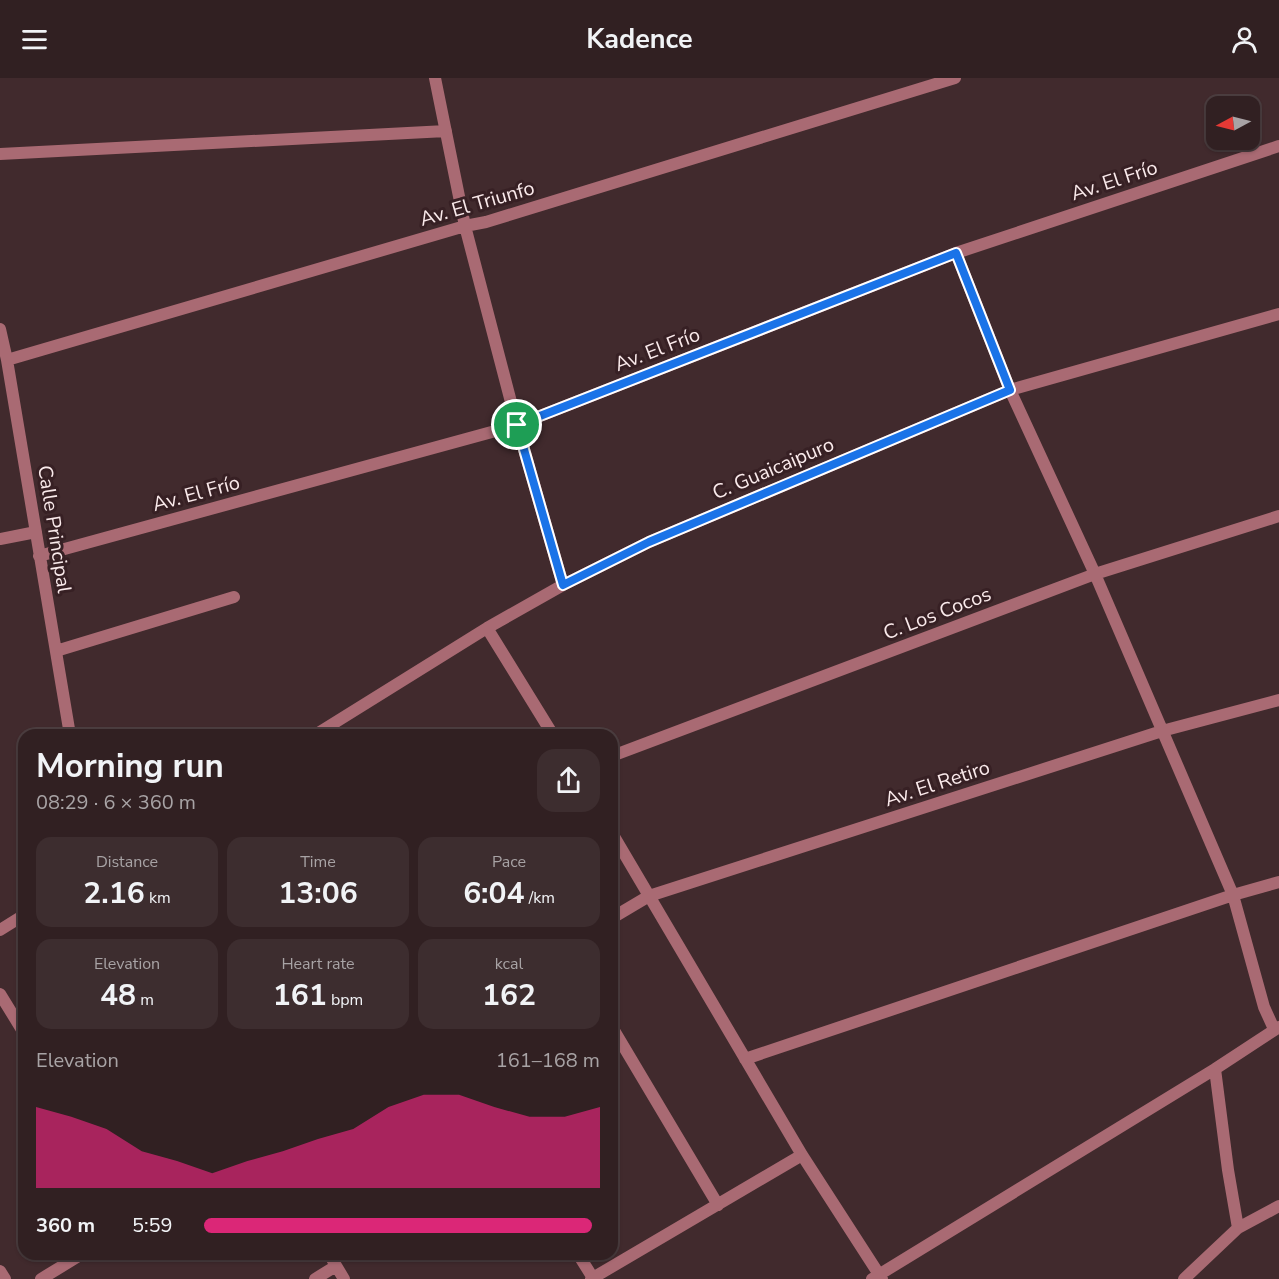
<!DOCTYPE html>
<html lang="en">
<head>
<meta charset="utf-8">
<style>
	body { margin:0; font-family:"Nunito Sans",sans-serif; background:#3d2d2f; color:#f1f3f6; height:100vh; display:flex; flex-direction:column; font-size:22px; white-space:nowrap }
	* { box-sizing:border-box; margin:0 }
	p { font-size:20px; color:#a8a3a5 }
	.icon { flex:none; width:33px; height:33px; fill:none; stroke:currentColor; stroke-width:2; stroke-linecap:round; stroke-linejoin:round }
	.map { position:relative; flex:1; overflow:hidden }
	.panel { position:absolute; left:18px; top:651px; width:600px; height:531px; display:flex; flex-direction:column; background:#312022; border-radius:18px; box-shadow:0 2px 4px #0004,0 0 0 2px #4c3e40 }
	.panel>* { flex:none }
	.needle { width:39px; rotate:263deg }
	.buttons { position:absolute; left:1206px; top:18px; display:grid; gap:12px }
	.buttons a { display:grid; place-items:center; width:54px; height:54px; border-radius:12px; background:#312022; box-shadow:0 2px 4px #0004,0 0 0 2px #4c3e40; font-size:30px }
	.pin { position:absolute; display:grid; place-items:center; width:51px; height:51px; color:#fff; margin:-26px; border:3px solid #fff; border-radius:50%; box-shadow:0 2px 6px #0007 }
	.round { display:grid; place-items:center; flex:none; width:63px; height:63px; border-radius:18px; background:#3d2d2f }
	.summary { display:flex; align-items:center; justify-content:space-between; height:102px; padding:0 18px }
	h1 { font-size:33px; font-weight:700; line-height:45px }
	.stats { display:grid; grid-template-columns:repeat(3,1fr); gap:9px; height:102px; padding:6px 18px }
	.stats div { display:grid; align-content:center; border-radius:15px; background:#3d2d2f; text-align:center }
	.stats b { font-size:30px; font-weight:700 }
	.stats small { font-size:16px; font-weight:400 }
	.stats p { font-size:16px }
	.chart { height:168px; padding:12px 18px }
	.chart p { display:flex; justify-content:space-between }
	.chart svg { width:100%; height:108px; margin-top:6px; fill:#db2777; opacity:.7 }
	ul { padding:0 18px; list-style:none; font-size:20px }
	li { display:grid; grid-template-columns:96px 72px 1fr; align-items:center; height:45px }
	li i { height:15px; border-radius:8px; background:#db2777 }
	header { display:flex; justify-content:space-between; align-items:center; height:78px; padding:0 18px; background:#312022; font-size:27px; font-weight:700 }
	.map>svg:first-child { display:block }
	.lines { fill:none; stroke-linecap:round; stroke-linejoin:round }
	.minor { stroke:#a96a73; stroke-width:12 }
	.route-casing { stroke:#fff; stroke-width:12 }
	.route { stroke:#1a73e8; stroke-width:8 }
	.labels { text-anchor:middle; stroke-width:6; stroke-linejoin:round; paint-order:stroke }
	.street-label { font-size:20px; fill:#faeaeb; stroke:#372024 }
</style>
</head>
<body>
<header><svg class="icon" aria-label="menu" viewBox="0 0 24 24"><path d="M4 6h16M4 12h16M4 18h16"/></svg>Kadence<svg class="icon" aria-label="person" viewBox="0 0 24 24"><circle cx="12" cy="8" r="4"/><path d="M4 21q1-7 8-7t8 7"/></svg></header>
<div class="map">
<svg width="1279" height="1201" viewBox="0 0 1279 1201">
	<rect width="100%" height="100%" fill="#412a2d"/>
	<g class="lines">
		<path class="minor" d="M435,0l30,148 52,199 46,160
			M0,76l446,-23
			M956,175l54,137 85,184 138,321 31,112 10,22
			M0,251l7,31 63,375
			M7,282l458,-134 21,-4 469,-144
			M0,461l36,-7
			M39,478l478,-131 439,-172 323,-107
			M487,550l66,107
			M56,573l178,-54
			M315,657l172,-107 76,-43 86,-43 361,-152 269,-76
			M612,678l483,-182 184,-58
			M612,755l190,322 80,124
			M612,840l37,-22 513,-165 117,-31
			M0,852l24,-15
			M0,916l24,39
			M612,949l106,178
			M745,981l488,-164 46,-13
			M1238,1150l-10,-58 -13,-101 64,-42
			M329,1176l15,25
			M578,1176l15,24
			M0,1193l5,8
			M41,1201l41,-25
			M315,1201l21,-13
			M591,1201l211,-124
			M872,1201l343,-210
			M1184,1201l54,-51 41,-22"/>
	</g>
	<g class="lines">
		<defs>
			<path id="route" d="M956,175l54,137 -361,152 -86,43 -46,-160z"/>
		</defs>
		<use href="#route" class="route-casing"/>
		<use href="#route" class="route"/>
	</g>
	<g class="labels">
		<g class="street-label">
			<text transform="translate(1114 102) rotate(-18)" y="7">Av. El Frío</text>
			<text transform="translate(477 125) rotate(-16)" y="7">Av. El Triunfo</text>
			<text transform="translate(657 271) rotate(-21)" y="7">Av. El Frío</text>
			<text transform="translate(773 390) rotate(-23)" y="7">C. Guaicaipuro</text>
			<text transform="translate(196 415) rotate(-15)" y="7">Av. El Frío</text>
			<text transform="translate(55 451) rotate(81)" y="7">Calle Principal</text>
			<text transform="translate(937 535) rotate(-21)" y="7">C. Los Cocos</text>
			<text transform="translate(937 705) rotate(-18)" y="7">Av. El Retiro</text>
		</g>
	</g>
</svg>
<div class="buttons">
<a><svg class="needle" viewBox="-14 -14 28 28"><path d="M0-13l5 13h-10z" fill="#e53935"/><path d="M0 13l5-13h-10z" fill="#a8a3a5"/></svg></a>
</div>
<div class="pin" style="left:517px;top:347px;background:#1e9e55"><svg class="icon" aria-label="arrive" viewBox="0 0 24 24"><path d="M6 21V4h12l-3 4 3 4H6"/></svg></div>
<section class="panel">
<div class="summary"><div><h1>Morning run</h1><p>08:29 · 6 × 360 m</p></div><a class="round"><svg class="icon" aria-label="share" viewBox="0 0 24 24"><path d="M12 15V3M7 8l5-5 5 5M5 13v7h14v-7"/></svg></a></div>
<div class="stats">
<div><p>Distance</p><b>2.16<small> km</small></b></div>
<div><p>Time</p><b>13:06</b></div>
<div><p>Pace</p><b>6:04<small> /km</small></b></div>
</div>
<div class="stats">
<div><p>Elevation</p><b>48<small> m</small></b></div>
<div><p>Heart rate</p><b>161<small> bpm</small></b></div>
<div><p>kcal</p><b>162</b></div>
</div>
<div class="chart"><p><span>Elevation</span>161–168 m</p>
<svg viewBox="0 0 160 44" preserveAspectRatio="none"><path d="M0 44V11L10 15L20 20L30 29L40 33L50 38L60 33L70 29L80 24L90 20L100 11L110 6L120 6L130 11L140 15L150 15L160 11V44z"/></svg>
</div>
<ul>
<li><b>360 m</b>5:59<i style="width:98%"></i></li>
</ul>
</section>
</div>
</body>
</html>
